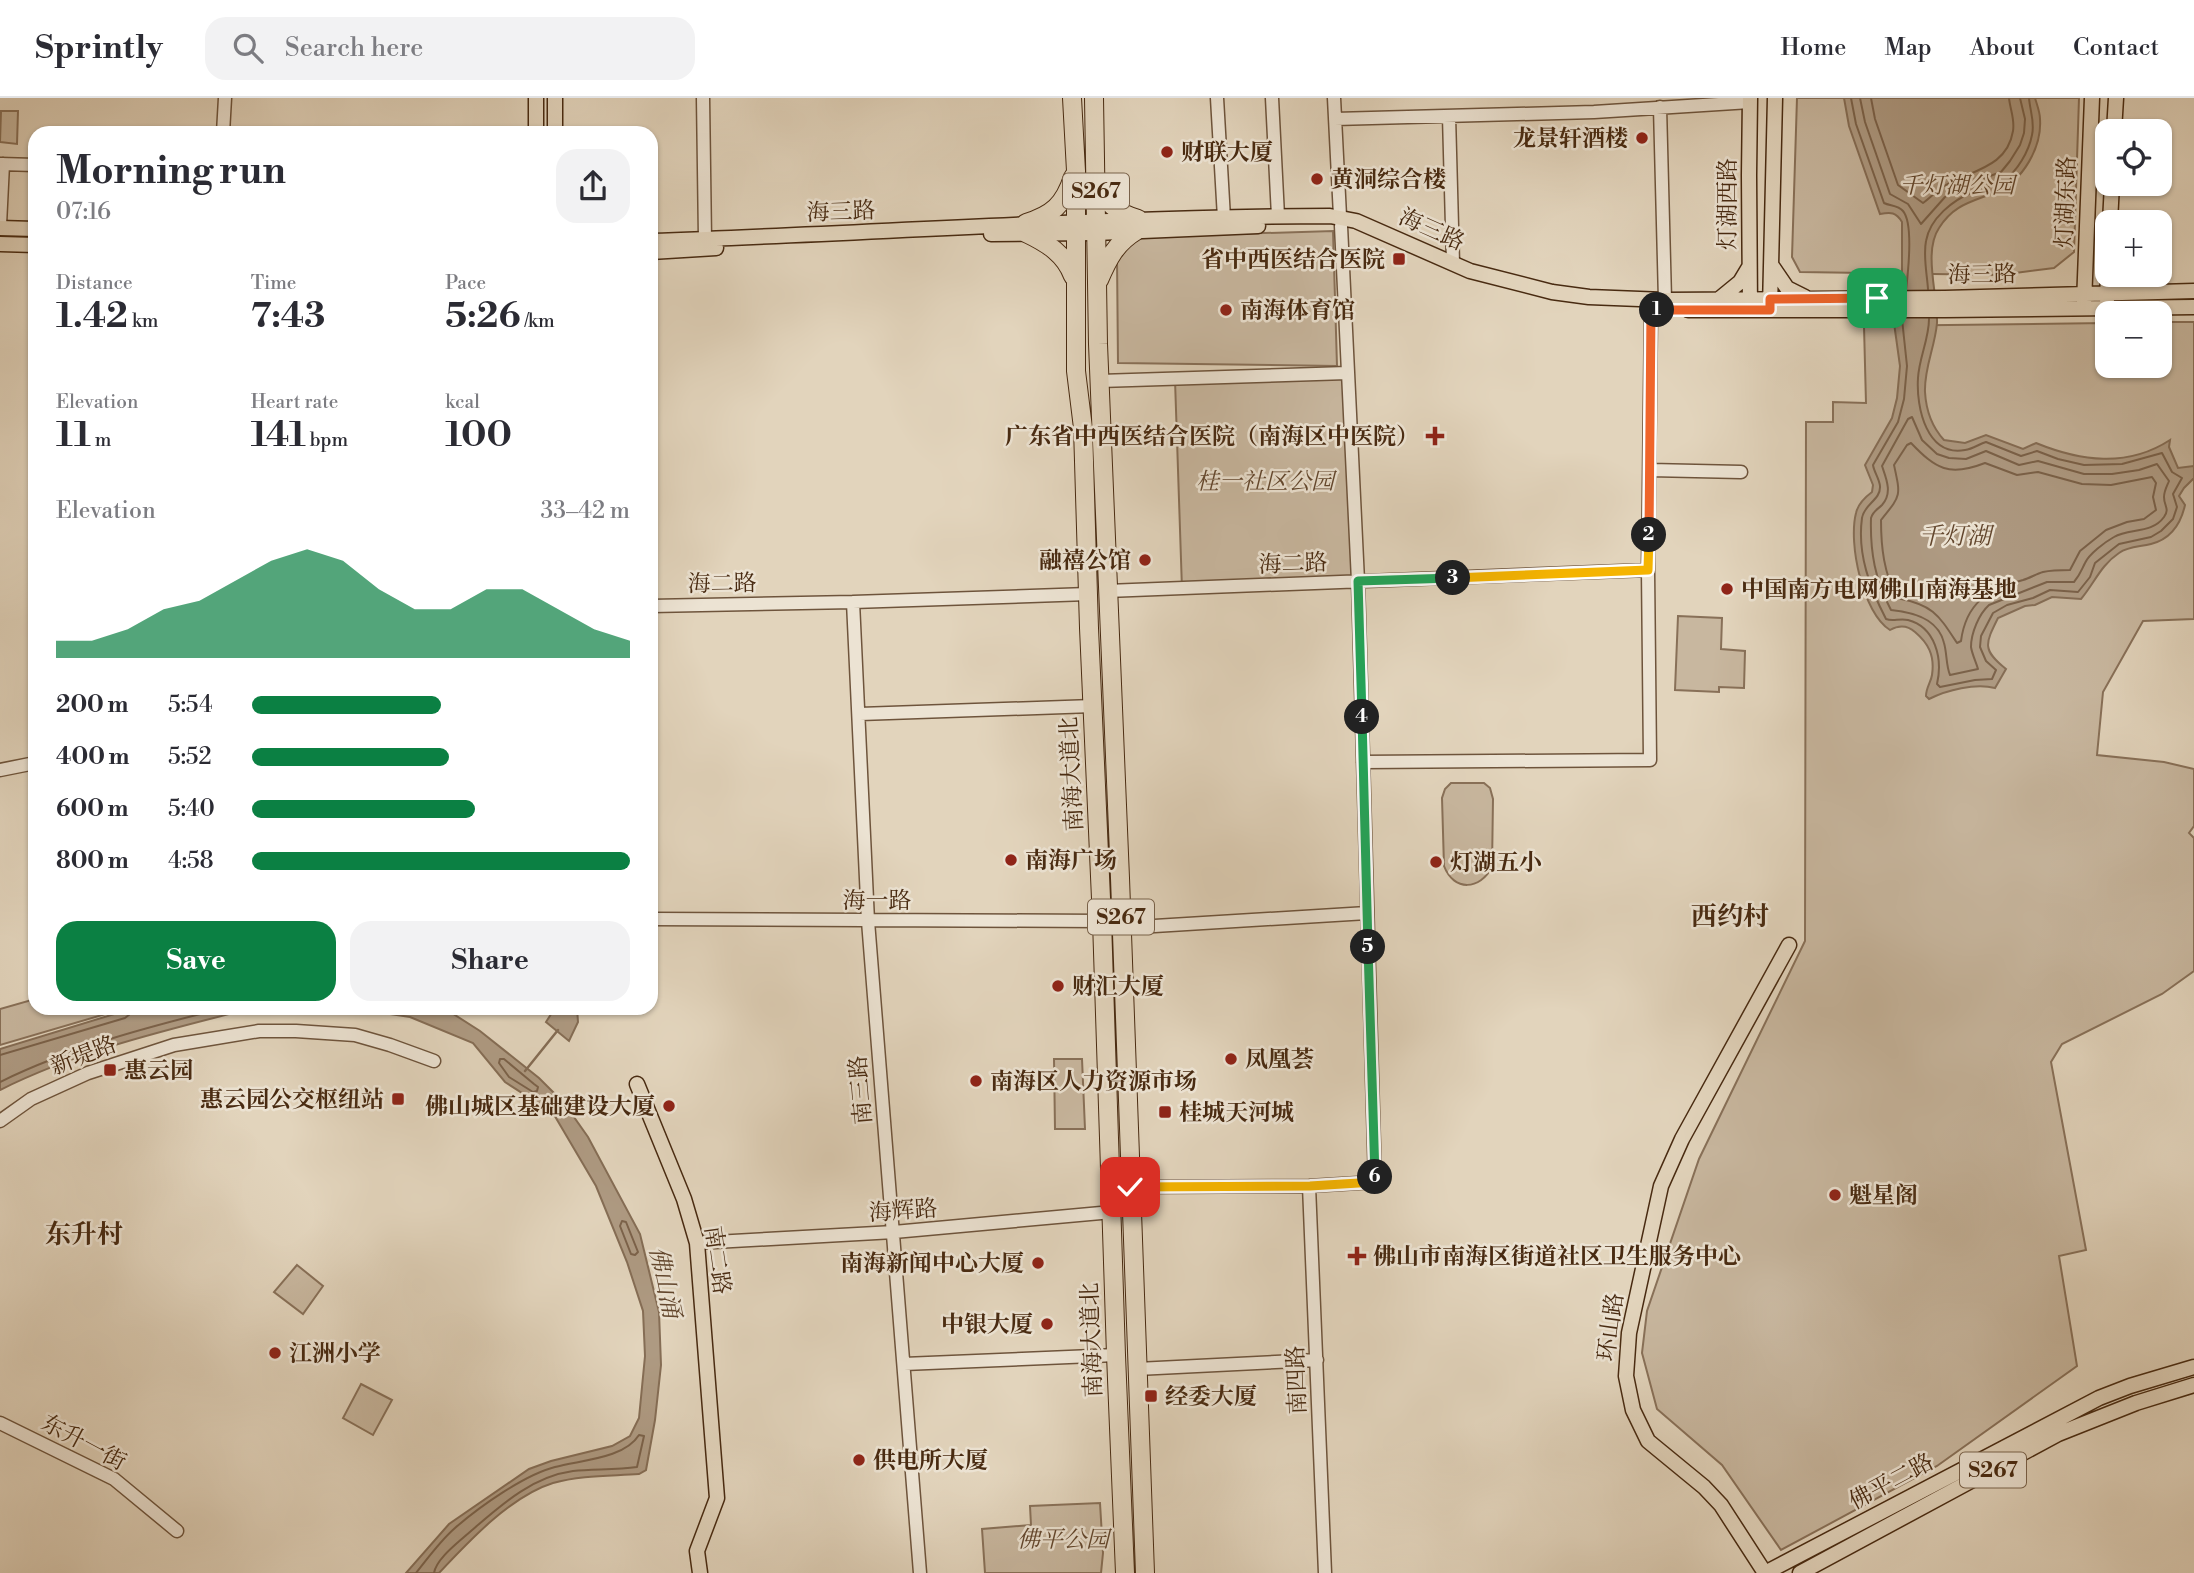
<!DOCTYPE html>
<html lang="en">
<head>
<meta charset="utf-8">
<style>
	body { margin:0; font-family:"Libre Bodoni","Noto Serif SC",serif; background:#f2f2f3; color:#2b2b33; height:100vh; display:flex; flex-direction:column; font-size:26px; white-space:nowrap }
	* { box-sizing:border-box; margin:0 }
	p { font-size:23px; color:#7c7c81 }
	.icon { flex:none; width:38px; height:38px; fill:none; stroke:currentColor; stroke-width:2; stroke-linecap:round; stroke-linejoin:round }
	.map { position:relative; flex:1; overflow:hidden }
	.sheet { position:absolute; left:28px; top:28px; width:630px; height:889px; display:flex; flex-direction:column; background:#fff; border-radius:21px; box-shadow:0 2px 5px #0004 }
	.sheet>* { flex:none }
	.tools { position:absolute; left:2095px; top:21px; display:grid; gap:14px }
	.tools a { display:grid; place-items:center; width:77px; height:77px; border-radius:14px; background:#fff; box-shadow:0 2px 5px #0004; font-size:35px }
	.pin { position:absolute; display:grid; place-items:center; width:60px; height:60px; color:#fff; margin:-30px; border-radius:14px; box-shadow:0 4px 10px #0006 }
	.km { position:absolute; width:35px; height:35px; margin:-18px; border-radius:50%; background:#222; color:#fff; font-size:19px; line-height:35px; text-align:center }
	.round { display:grid; place-items:center; flex:none; width:74px; height:74px; border-radius:21px; background:#f2f2f3 }
	.headline { display:flex; align-items:center; justify-content:space-between; height:119px; padding:0 28px }
	h1 { font-size:38px; font-weight:800; line-height:52px }
	.figures { display:grid; grid-template-columns:repeat(3,1fr); gap:10px; height:119px; padding:7px 28px }
	.figures div { display:grid; align-content:center }
	.figures b { font-size:35px; font-weight:800 }
	.figures small { font-size:19px; font-weight:400 }
	.figures p { font-size:19px }
	.chart { height:196px; padding:14px 28px }
	.chart p { display:flex; justify-content:space-between }
	.chart svg { width:100%; height:126px; margin-top:7px; fill:#0b8043; opacity:.7 }
	.action { display:flex; gap:14px; margin-top:auto; padding:14px 28px }
	.action a { flex:1; height:80px; border-radius:21px; background:#0b8043; color:#fff; font-size:28px; font-weight:800; line-height:80px; text-align:center }
	.action a+a { background:#f2f2f3; color:#2b2b33 }
	ul { padding:0 28px; list-style:none; font-size:23px }
	li { display:grid; grid-template-columns:112px 84px 1fr; align-items:center; height:52px }
	li i { height:18px; border-radius:9px; background:#0b8043 }
	header { display:flex; align-items:center; gap:42px; box-sizing:border-box; height:98px; padding:0 35px; background:#fff; border-bottom:2px solid #e1e1e2 }
	header strong { font-size:33px }
	nav { display:flex; gap:38px; margin-inline-start:auto; font-size:24px }
	.search { width:490px; height:63px; background:#f2f2f3; display:flex; align-items:center; gap:18px; box-sizing:border-box; padding:0 24px; border-radius:21px; color:#7c7c81; font-size:26px }
	.map>svg:first-child { display:block }
	.green { fill:#c8b79f; stroke:#887058; stroke-width:2 }
	.water { fill:#ae9a82; stroke:#856d55; stroke-width:2 }
	.lines { fill:none; stroke-linecap:round; stroke-linejoin:round }
	.shore { stroke:#7b624a; stroke-width:2 }
	.stream { stroke:#856d55; stroke-width:2.5 }
	.minor-casing { stroke:#6e543c; stroke-width:15 }
	.major-casing { stroke:#482a11; stroke-width:17 }
	.highway-casing { stroke:#482a11; stroke-width:20 }
	.minor { stroke:#ece3d3; stroke-width:12 }
	.major { stroke:#e2d4bc; stroke-width:14 }
	.highway { stroke:#e2d4bc; stroke-width:18 }
	.split-1-casing { stroke:#fff; stroke-width:14 }
	.split-2-casing { stroke:#fff; stroke-width:14 }
	.split-3-casing { stroke:#fff; stroke-width:14 }
	.split-4-casing { stroke:#fff; stroke-width:14 }
	.split-5-casing { stroke:#fff; stroke-width:14 }
	.split-6-casing { stroke:#fff; stroke-width:14 }
	.split-7-casing { stroke:#fff; stroke-width:14 }
	.split-1 { stroke:#f0652b; stroke-width:9 }
	.split-2 { stroke:#f0652b; stroke-width:9 }
	.split-3 { stroke:#f5b400; stroke-width:9 }
	.split-4 { stroke:#22a559; stroke-width:9 }
	.split-5 { stroke:#22a559; stroke-width:9 }
	.split-6 { stroke:#22a559; stroke-width:9 }
	.split-7 { stroke:#f5b400; stroke-width:9 }
	.poi-dot { fill:#8f2418; stroke:#ece3d3; stroke-width:2.5 }
	.labels { text-anchor:middle; stroke-width:5; stroke-linejoin:round; paint-order:stroke }
	.shield { fill:#ece3d3; stroke:#79624b; stroke-width:2 }
	.shield-label { font-size:21px; font-weight:bold; fill:#482a11 }
	.poi-label { font-size:23px; font-weight:bold; fill:#482a11; stroke:#ece3d3; text-anchor:start }
	.park-label { font-size:23px; font-style:italic; fill:#62462d; stroke:#ece3d3 }
	.street-label { font-size:23px; fill:#482a11; stroke:#ece3d3 }
	.water-label { font-size:24px; font-style:italic; fill:#62462d; stroke:#ece3d3 }
	.quarter-label { font-size:26px; font-weight:bold; fill:#482a11; stroke:#ece3d3 }
</style>
</head>
<body>
<header>
<strong>Sprintly</strong>
<div class="search"><svg class="icon" aria-label="search" viewBox="0 0 24 24"><circle cx="10" cy="10" r="6"/><path d="M15 15l6 6"/></svg>Search here</div>
<nav><a>Home</a><a>Map</a><a>About</a><a>Contact</a></nav>
</header>
<div class="map">
<svg width="2194" height="1475" viewBox="0 0 2194 1475">
	<rect width="100%" height="100%" fill="#e2d4bc"/>
	<filter id="stains"><feTurbulence type="fractalNoise" baseFrequency=".00286" numOctaves="4"/><feColorMatrix values="0 0 0 0 .2 0 0 0 0 .09 0 0 0 0 .02 0 0 0 .5 -.17"/></filter>
	<radialGradient id="worn" r=".72"><stop offset=".6" stop-color="#630" stop-opacity="0"/><stop offset="1" stop-color="#630" stop-opacity=".3"/></radialGradient>
	<path class="green" d="M1797,0h282l-5,154 -20,16 -54,7 -200,-3 -8,-15z
		M1,13h17l-1,33 -17,-2z
		M1333,133l4,135 -219,-3 -1,-105 20,-21z
		M2160,224h34v297l-51,2 -40,71 -6,63 67,7 30,7v57l-5,7 5,5v133l-32,23 -100,50 -11,18 35,188 -27,6 18,110 -140,100 -156,84 -59,-85 -65,-56 -15,-56 5,-42 52,-152 106,-218 1,-519h27v-20l33,1 -2,-77 243,-3v43h53z
		M1347,275l11,208 -176,8 -7,-209z
		M1678,518l44,2 -1,31 24,2 -1,37 -25,-1v5l-44,-2z
		M1451,685h33l6,5 3,11 -1,68c-12,23 -38,25 -48,-1l-2,-68 3,-9z
		M35,901v9h91l-126,37v-36z
		M1054,961h28l3,70h-30z
		M297,1167l26,21 -20,28 -29,-22z
		M361,1286l31,16 -19,35 -30,-17z
		M1100,1405l3,50 -2,20h-116l-3,-44 49,-4 -1,-19z"/>
	<path class="water" d="M1844,0h191c2,7 5,14 5,21 2,28 -17,62 -44,73 -24,10 -42,12 -57,36 -16,24 -1,67 -2,95 -2,24 -13,45 -12,69 1,17 7,35 19,48l21,3 21,-8 37,14 13,-6c44,18 91,25 134,-3l-1,7 9,21 16,-2v12l-10,10 -5,8 6,9c-4,18 -14,34 -34,39 -11,3 -22,2 -32,9 -18,12 -24,29 -38,46l-29,-2 -17,8 -10,1 -27,12c-13,26 -16,32 8,51l-11,19c-20,-5 -48,2 -66,11l-3,-3c0,-8 5,-14 6,-21 3,-20 -4,-32 -17,-43 -8,-7 -16,-7 -25,-2 -27,-17 -42,-86 -34,-117 2,-9 8,-15 16,-21l1,-7 -8,-20 27,-47 5,-20 3,-32 -6,-43 8,-52v-49c-6,-10 -11,-10 -22,-8l-31,-88z
		M134,910h119c-86,22 -173,42 -253,82v-41z
		M350,910h94l36,23 59,47 25,25 24,34 52,97 19,78 2,53 -6,55 -9,50 -7,4c-28,2 -58,1 -86,9 -42,13 -84,58 -114,90h-33l43,-49 80,-55 22,-8 61,-15 18,-10 9,-18 6,-62 -2,-45 -16,-49 -31,-76 -43,-73 -48,-31 -32,-39 -63,-26z
		M555,910h22l1,14 -9,19 -23,-19z"/>
	<g class="lines">
		<path class="shore" d="M1851,0l5,26 28,79c6,3 14,2 19,8 11,13 5,62 3,79
			M1860,0l5,24 25,72 18,10 13,20 24,-27 23,-13 33,-12 9,-11 10,-16 4,-12 1,-14 -5,-21
			M1871,0l4,21 23,66 25,18c7,-5 13,-12 21,-17 27,-16 63,-18 69,-55 2,-12 -3,-22 -4,-33
			M1928,191c-1,-15 -5,-33 -2,-48 4,-23 27,-41 47,-49 11,-4 21,-6 31,-12 13,-8 25,-29 28,-45 3,-13 -2,-24 -3,-37
			M1902,221l5,47 -3,33 -6,23 -25,43c1,7 6,13 7,21 1,14 -16,18 -18,32 -5,36 8,70 24,101 7,3 13,-1 22,1 27,7 35,38 29,64l3,3 35,-7 17,-1 4,-9 -10,-9 -6,-14 1,-11 12,-23 14,-8 26,-7 17,-8 28,2 12,-15 5,-14 24,-19 32,-7 10,-6 12,-12 4,-12 -4,-13 9,-16 -10,-6 -10,-19 -40,11 -38,1 -26,-6 -21,-8 -16,5 -35,-14c-7,2 -13,7 -21,8 -38,7 -49,-42 -47,-72 1,-20 11,-39 11,-59
			M1912,319l10,23 15,14 12,4 17,1 20,-8 33,14 19,-4 46,13h28l27,-4 18,-6 12,17c-2,5 -5,10 -5,16 0,9 6,12 0,20 -12,17 -35,11 -50,20 -9,5 -25,17 -29,26 -4,8 -5,12 -11,19h-27l-58,23c-10,9 -18,28 -18,42 1,7 5,15 7,22l-28,6c-4,-9 -3,-22 -6,-32 -6,-25 -32,-31 -53,-33 -16,-30 -21,-58 -20,-92 2,-7 6,-8 11,-13 11,-12 4,-27 0,-39l26,-47z
			M1911,345c25,26 38,34 74,20l32,12 21,-3 44,12 29,1 41,-8 4,6 -3,14 3,13 -12,9 -17,3 -21,8 -26,21 -10,19c-8,0 -18,0 -27,2 -7,2 -13,6 -20,8 -35,9 -57,23 -62,61l-4,2c-19,-29 -24,-38 -60,-45 -13,-25 -16,-50 -16,-78 20,-25 20,-23 13,-55l13,-20z
			M0,957l125,-37 5,-4 1,-6
			M504,961l30,25 4,3 -1,4 -4,1 -24,-15 -10,-14 1,-4z
			M0,984c71,-35 148,-55 224,-74
			M622,1123l4,1 12,30 -3,3 -4,-1 -11,-28z
			M416,1475c12,-15 24,-32 39,-45 24,-21 69,-53 100,-61 25,-7 69,-8 84,-32l5,1 -7,31c-21,3 -43,2 -64,4 -44,6 -76,38 -109,66 -9,8 -28,23 -30,36"/>
		<path class="stream" d="M525,973l33,-41"/>
		<defs>
			<path id="minor" d="M703,0l2,141
				M1217,0l7,120
				M1272,0l6,118
				M1334,0l6,118
				M1660,9l5,193
				M1449,18l4,147
				M1335,21l259,-7 156,-10
				M223,35l2,-35
				M0,66l35,1
				M0,127l3,-61
				M1100,283l247,-8
				M1650,372l91,2
				M1107,493l541,-21
				M853,504l15,319 52,652
				M651,508l202,-4 235,-8
				M860,616l233,-8
				M1363,664l287,-2 -2,-190 3,-260
				M0,672l35,-7
				M651,821l451,2
				M1122,830l245,-15
				M0,1023l31,-22 57,-26 86,-28 85,-14h37l59,4 35,10 44,16
				M1309,1088l16,387
				M1130,1089l179,-1 66,-4 -17,-601 -17,-355
				M697,1145l197,-11 218,-20
				M904,1266l212,-9
				M1137,1271l180,-9
				M0,1325l114,56 63,52"/>
			<path id="major" d="M536,0v35
				M555,0v35
				M2114,33l2,-33
				M2110,124l2,-38
				M0,130l35,1
				M991,136l105,-1 162,-7
				M651,143c227,-8 453,-24 679,-25l26,5 114,50 82,21 37,5 76,3 280,-2 249,-7
				M0,146l35,1
				M651,154l65,-4
				M1772,168l15,22 18,9
				M1718,202l22,-18 9,-15
				M2107,202l1,-25
				M2084,205l8,-205
				M1750,210l-1,-133 1,-77
				M1770,210l5,-210
				M1688,212h257l249,-3
				M637,986l47,115 13,44 20,255 -20,53 3,22
				M1765,1475l-44,-68 -17,-18 -56,-46 -15,-31 -7,-34 3,-43 32,-147 21,-47 107,-194
				M1765,1475l334,-175 31,-12 64,-19
				M1800,1475l258,-139 78,-31 58,-18"/>
			<path id="highway" d="M1072,0l4,73v200l7,57 6,200 13,293 14,434 9,218
				M1094,0l4,246 22,534 25,695
				M1098,82c4,21 21,34 40,39
				M1026,125c26,-8 38,-18 47,-46
				M1026,135c21,10 39,21 47,43
				M1099,182c9,-21 17,-37 37,-49"/>
		</defs>
		<use href="#minor" class="minor-casing"/>
		<use href="#major" class="major-casing"/>
		<use href="#highway" class="highway-casing"/>
		<use href="#minor" class="minor"/>
		<use href="#major" class="major"/>
		<use href="#highway" class="highway"/>
	</g>
	<g class="lines">
		<defs>
			<path id="split-1" d="M1657,212h113v-11l107,-1"/>
			<path id="split-2" d="M1649,437l2,-225h6"/>
			<path id="split-3" d="M1453,480l195,-8 1,-35"/>
			<path id="split-4" d="M1362,619l-4,-136 95,-3"/>
			<path id="split-5" d="M1362,619l6,230"/>
			<path id="split-6" d="M1368,849l7,230"/>
			<path id="split-7" d="M1130,1089l180,-1 65,-4v-5"/>
		</defs>
		<use href="#split-1" class="split-1-casing"/>
		<use href="#split-2" class="split-2-casing"/>
		<use href="#split-3" class="split-3-casing"/>
		<use href="#split-4" class="split-4-casing"/>
		<use href="#split-5" class="split-5-casing"/>
		<use href="#split-6" class="split-6-casing"/>
		<use href="#split-7" class="split-7-casing"/>
		<use href="#split-1" class="split-1"/>
		<use href="#split-2" class="split-2"/>
		<use href="#split-3" class="split-3"/>
		<use href="#split-4" class="split-4"/>
		<use href="#split-5" class="split-5"/>
		<use href="#split-6" class="split-6"/>
		<use href="#split-7" class="split-7"/>
	</g>
	<g class="poi-dot">
		<circle cx="1642" cy="40" r="7"/>
		<circle cx="1167" cy="54" r="7"/>
		<circle cx="1317" cy="81" r="7"/>
		<rect x="1392" y="154" width="14" height="14" rx="3.5"/>
		<circle cx="1226" cy="212" r="7"/>
		<path d="M1431.5 327.5h7v7h7v7h-7v7h-7v-7h-7v-7h7z"/>
		<circle cx="1145" cy="462" r="7"/>
		<circle cx="1727" cy="491" r="7"/>
		<circle cx="1011" cy="762" r="7"/>
		<circle cx="1436" cy="764" r="7"/>
		<circle cx="1058" cy="888" r="7"/>
		<circle cx="1231" cy="961" r="7"/>
		<rect x="103" y="965" width="14" height="14" rx="3.5"/>
		<circle cx="976" cy="983" r="7"/>
		<rect x="391" y="994" width="14" height="14" rx="3.5"/>
		<circle cx="669" cy="1008" r="7"/>
		<rect x="1158" y="1007" width="14" height="14" rx="3.5"/>
		<circle cx="1835" cy="1097" r="7"/>
		<path d="M1353.5 1147.5h7v7h7v7h-7v7h-7v-7h-7v-7h7z"/>
		<circle cx="1038" cy="1165" r="7"/>
		<circle cx="1047" cy="1226" r="7"/>
		<circle cx="275" cy="1255" r="7"/>
		<rect x="1144" y="1291" width="14" height="14" rx="3.5"/>
		<circle cx="859" cy="1362" r="7"/>
	</g>
	<g class="labels">
		<g class="shield">
			<rect x="1063" y="75.5" width="66" height="35" rx="5"/>
			<rect x="1088" y="801.5" width="66" height="35" rx="5"/>
			<rect x="1960" y="1354.5" width="66" height="35" rx="5"/>
		</g>
		<g class="shield-label">
			<text x="1096" y="100">S267</text>
			<text x="1121" y="826">S267</text>
			<text x="1993" y="1379">S267</text>
		</g>
		<g class="poi-label">
			<text x="1628" y="48" text-anchor="end">龙景轩酒楼</text>
			<text x="1181" y="62">财联大厦</text>
			<text x="1331" y="89">黄洞综合楼</text>
			<text x="1385" y="169" text-anchor="end">省中西医结合医院</text>
			<text x="1240" y="220">南海体育馆</text>
			<text x="1419" y="346" text-anchor="end">广东省中西医结合医院（南海区中医院）</text>
			<text x="1131" y="470" text-anchor="end">融禧公馆</text>
			<text x="1741" y="499">中国南方电网佛山南海基地</text>
			<text x="1025" y="770">南海广场</text>
			<text x="1450" y="772">灯湖五小</text>
			<text x="1072" y="896">财汇大厦</text>
			<text x="1245" y="969">凤凰荟</text>
			<text x="124" y="980">惠云园</text>
			<text x="990" y="991">南海区人力资源市场</text>
			<text x="384" y="1009" text-anchor="end">惠云园公交枢纽站</text>
			<text x="655" y="1016" text-anchor="end">佛山城区基础建设大厦</text>
			<text x="1179" y="1022">桂城天河城</text>
			<text x="1849" y="1105">魁星阁</text>
			<text x="1373" y="1166">佛山市南海区街道社区卫生服务中心</text>
			<text x="1024" y="1173" text-anchor="end">南海新闻中心大厦</text>
			<text x="1033" y="1234" text-anchor="end">中银大厦</text>
			<text x="289" y="1263">江洲小学</text>
			<text x="1165" y="1306">经委大厦</text>
			<text x="873" y="1370">供电所大厦</text>
		</g>
		<g class="park-label">
			<text x="1957" y="95">千灯湖公园</text>
			<text x="1265" y="391">桂一社区公园</text>
			<text x="1063" y="1449">佛平公园</text>
		</g>
		<g class="street-label">
			<text transform="translate(2065 104) rotate(-88)" y="8">灯湖东路</text>
			<text transform="translate(1727 106) rotate(-90)" y="8">灯湖西路</text>
			<text transform="translate(841 113) rotate(-2)" y="8">海三路</text>
			<text transform="translate(1432 131) rotate(24)" y="8">海三路</text>
			<text transform="translate(1982 176) rotate(-1)" y="8">海三路</text>
			<text transform="translate(1293 465) rotate(-2)" y="8">海二路</text>
			<text transform="translate(722 485) rotate(-1)" y="8">海二路</text>
			<text transform="translate(1071 676) rotate(-93)" y="8">南海大道北</text>
			<text x="877" y="810">海一路</text>
			<text transform="translate(83 957) rotate(-21)" y="8">新堤路</text>
			<text transform="translate(860 992) rotate(-95)" y="8">南三路</text>
			<text transform="translate(903 1112) rotate(-4)" y="8">海辉路</text>
			<text transform="translate(718 1162) rotate(82)" y="8">南二路</text>
			<text transform="translate(1610 1229) rotate(-82)" y="8">环山路</text>
			<text transform="translate(1091 1242) rotate(-92)" y="8">南海大道北</text>
			<text transform="translate(1296 1282) rotate(-92)" y="8">南四路</text>
			<text transform="translate(84 1344) rotate(28)" y="8">东升一街</text>
			<text transform="translate(1891 1383) rotate(-28)" y="8">佛平二路</text>
		</g>
		<g class="water-label">
			<text x="1955" y="446">千灯湖</text>
			<text transform="translate(665 1184) rotate(78)" y="8">佛山涌</text>
		</g>
		<g class="quarter-label">
			<text x="1730" y="827">西约村</text>
			<text x="84" y="1145">东升村</text>
		</g>
	</g>
	<rect width="100%" height="100%" filter="url(#stains)"/>
	<rect width="100%" height="100%" fill="url(#worn)"/>
</svg>
<div class="tools">
<a><svg class="icon" aria-label="locate" viewBox="0 0 24 24"><circle cx="12" cy="12" r="6"/><path d="M12 2v4M12 18v4M2 12h4M18 12h4"/></svg></a>
<a>+</a>
<a>−</a>
</div>
<div class="pin" style="left:1877px;top:200px;background:#1e9e55"><svg class="icon" aria-label="arrive" viewBox="0 0 24 24"><path d="M6 21V4h12l-3 4 3 4H6"/></svg></div>
<div class="pin" style="left:1130px;top:1089px;background:#d93025"><svg class="icon" aria-label="check" viewBox="0 0 24 24"><path d="M5 12l5 5 9-10"/></svg></div>
<b class="km" style="left:1657px;top:212px">1</b>
<b class="km" style="left:1649px;top:437px">2</b>
<b class="km" style="left:1453px;top:480px">3</b>
<b class="km" style="left:1362px;top:619px">4</b>
<b class="km" style="left:1368px;top:849px">5</b>
<b class="km" style="left:1375px;top:1079px">6</b>
<section class="sheet">
<div class="headline"><div><h1>Morning run</h1><p>07:16</p></div><a class="round"><svg class="icon" aria-label="share" viewBox="0 0 24 24"><path d="M12 15V3M7 8l5-5 5 5M5 13v7h14v-7"/></svg></a></div>
<div class="figures">
<div><p>Distance</p><b>1.42<small> km</small></b></div>
<div><p>Time</p><b>7:43</b></div>
<div><p>Pace</p><b>5:26<small> /km</small></b></div>
</div>
<div class="figures">
<div><p>Elevation</p><b>11<small> m</small></b></div>
<div><p>Heart rate</p><b>141<small> bpm</small></b></div>
<div><p>kcal</p><b>100</b></div>
</div>
<div class="chart"><p><span>Elevation</span>33–42 m</p>
<svg viewBox="0 0 160 44" preserveAspectRatio="none"><path d="M0 44V38L10 38L20 34L30 27L40 24L50 17L60 10L70 6L80 10L90 20L100 27L110 27L120 20L130 20L140 27L150 34L160 38V44z"/></svg>
</div>
<ul>
<li><b>200 m</b>5:54<i style="width:50%"></i></li>
<li><b>400 m</b>5:52<i style="width:52%"></i></li>
<li><b>600 m</b>5:40<i style="width:59%"></i></li>
<li><b>800 m</b>4:58<i style="width:100%"></i></li>
</ul>
<div class="action"><a>Save</a><a>Share</a></div>
</section>
</div>
</body>
</html>
